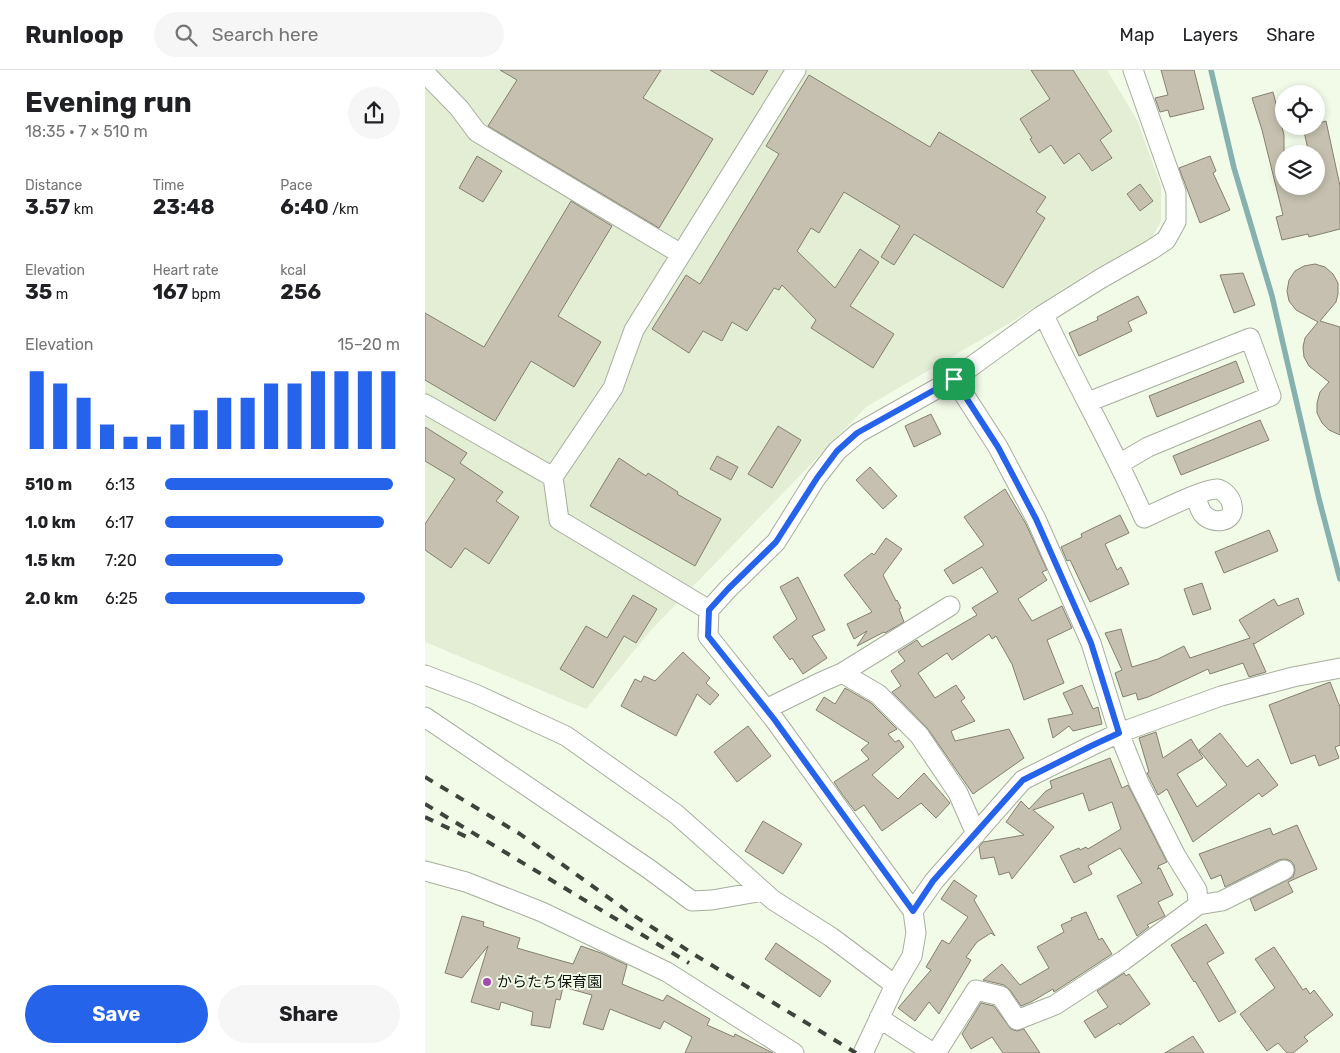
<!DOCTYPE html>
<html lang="en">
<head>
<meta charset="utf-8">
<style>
	body { margin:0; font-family:Rubik,"Noto Sans JP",sans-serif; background:#f6f6f6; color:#202124; height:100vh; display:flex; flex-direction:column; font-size:19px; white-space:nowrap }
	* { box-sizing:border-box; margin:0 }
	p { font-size:16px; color:#757577 }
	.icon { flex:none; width:28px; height:28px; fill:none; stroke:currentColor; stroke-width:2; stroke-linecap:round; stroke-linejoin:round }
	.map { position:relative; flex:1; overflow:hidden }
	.details { display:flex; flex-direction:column; background:#fff; width:425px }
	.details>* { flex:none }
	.fabs { position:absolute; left:850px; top:15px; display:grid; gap:10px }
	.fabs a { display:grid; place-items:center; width:50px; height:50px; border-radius:50%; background:#fff; box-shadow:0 2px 8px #0003; font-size:25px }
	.pin { position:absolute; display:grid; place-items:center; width:42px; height:42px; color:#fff; margin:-21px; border-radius:10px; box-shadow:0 2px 8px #0006 }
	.round { display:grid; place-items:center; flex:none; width:52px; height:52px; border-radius:26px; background:#f6f6f6 }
	.head { display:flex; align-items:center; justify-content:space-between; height:85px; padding:0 25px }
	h1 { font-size:28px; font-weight:700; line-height:38px }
	.figures { display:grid; grid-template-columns:repeat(3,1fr); gap:8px; height:85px; padding:5px 25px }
	.figures div { display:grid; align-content:center }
	.figures b { font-size:21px; font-weight:700 }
	.figures small { font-size:14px; font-weight:400 }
	.figures p { font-size:14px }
	.chart { height:140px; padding:10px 25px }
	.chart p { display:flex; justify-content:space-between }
	.chart svg { width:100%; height:90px; margin-top:5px; stroke:#2563eb; stroke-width:6 }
	.primary-button { display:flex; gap:10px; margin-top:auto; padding:10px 25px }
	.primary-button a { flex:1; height:58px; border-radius:30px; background:#2563eb; color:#fff; font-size:20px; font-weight:700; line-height:58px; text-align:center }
	.primary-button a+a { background:#f6f6f6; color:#202124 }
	ul { padding:0 25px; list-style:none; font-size:16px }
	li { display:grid; grid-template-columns:80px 60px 1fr; align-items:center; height:38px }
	li i { height:12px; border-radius:6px; background:#2563eb }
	header { display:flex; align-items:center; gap:30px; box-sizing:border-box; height:70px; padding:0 25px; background:#fff; border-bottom:1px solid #e0e0e0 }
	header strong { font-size:24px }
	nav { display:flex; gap:28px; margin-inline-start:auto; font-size:18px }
	.search { width:350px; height:45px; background:#f6f6f6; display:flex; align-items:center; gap:12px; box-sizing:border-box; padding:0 18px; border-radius:28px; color:#757577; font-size:19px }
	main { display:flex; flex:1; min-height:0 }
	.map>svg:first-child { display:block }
	.built { fill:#e3eed5 }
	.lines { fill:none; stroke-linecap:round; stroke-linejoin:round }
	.stream { stroke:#87b1af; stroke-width:5.5 }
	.building { fill:#c5c0af; stroke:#84806f }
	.minor-casing { stroke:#a7ae9d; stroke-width:21 }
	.minor { stroke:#fff; stroke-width:19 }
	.rail { stroke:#3f433b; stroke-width:4; stroke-dasharray:9 9; stroke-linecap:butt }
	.route-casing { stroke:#fff; stroke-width:10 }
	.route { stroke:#2563eb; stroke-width:6 }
	.poi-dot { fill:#a449b4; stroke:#f2fae8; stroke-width:2 }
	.labels { text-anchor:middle; stroke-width:4; stroke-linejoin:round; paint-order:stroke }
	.poi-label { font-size:15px; fill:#11140e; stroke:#f2fae8; text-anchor:start }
</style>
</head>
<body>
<header>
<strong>Runloop</strong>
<div class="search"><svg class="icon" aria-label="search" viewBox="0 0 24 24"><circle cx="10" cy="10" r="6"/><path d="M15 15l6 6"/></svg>Search here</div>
<nav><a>Map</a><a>Layers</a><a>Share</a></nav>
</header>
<main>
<section class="details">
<div class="head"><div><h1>Evening run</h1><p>18:35 · 7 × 510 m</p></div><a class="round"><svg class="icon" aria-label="share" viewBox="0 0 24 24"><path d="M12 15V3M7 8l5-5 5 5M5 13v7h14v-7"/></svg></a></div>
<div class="figures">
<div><p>Distance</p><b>3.57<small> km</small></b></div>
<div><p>Time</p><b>23:48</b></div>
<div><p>Pace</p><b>6:40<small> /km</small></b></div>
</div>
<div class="figures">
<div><p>Elevation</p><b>35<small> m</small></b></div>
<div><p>Heart rate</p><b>167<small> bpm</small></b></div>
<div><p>kcal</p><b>256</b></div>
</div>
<div class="chart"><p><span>Elevation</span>15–20 m</p>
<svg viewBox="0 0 160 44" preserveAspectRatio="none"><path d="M5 44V6M15 44V12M25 44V19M35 44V32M45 44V38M55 44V38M65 44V32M75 44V25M85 44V19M95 44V19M105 44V12M115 44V12M125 44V6M135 44V6M145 44V6M155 44V6"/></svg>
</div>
<ul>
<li><b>510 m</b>6:13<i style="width:97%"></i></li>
<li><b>1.0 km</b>6:17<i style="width:93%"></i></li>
<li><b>1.5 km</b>7:20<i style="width:50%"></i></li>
<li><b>2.0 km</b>6:25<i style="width:85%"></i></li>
</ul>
<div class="primary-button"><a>Save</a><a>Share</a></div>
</section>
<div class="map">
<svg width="915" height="983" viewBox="0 0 915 983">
	<rect width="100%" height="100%" fill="#f2fae8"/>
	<path class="built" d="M0,0h682l30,50 24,66v35l-11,20 -59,30 -78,50 -147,86 -215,223 -65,79 -161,-67z"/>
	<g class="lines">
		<path class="stream" d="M786,0l23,98 38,128 47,203 21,80"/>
	</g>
	<path class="building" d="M75,0h161l-18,28 70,41 -54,89 -171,-102 29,-46z
		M285,0h58l-15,25z
		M606,0h42l39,61 -12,9 12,18 -20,13 -13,-18 -15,11 -13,-19 -12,8 -9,-14 2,-1 -12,-19 30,-20z
		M736,0h33l10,39 -34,8 -2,-7 -8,2 -5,-14 13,-3z
		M384,5l121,72 9,-15 40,24 67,41 -10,15 9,6 -42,70 -89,-54 -20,31 -13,-8 19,-31 -56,-34 -25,41 -8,-5 -14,23 38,37 25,-39 19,13 -29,44 44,28 -21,34 -62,-40 5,-8 -34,-35 -3,5 -5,-2 -27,43 -15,-9 -10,19 -19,-10 -14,22 -37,-24 34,-54 14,9 79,-130 -13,-8z
		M848,22l11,43v51h32v-32h-7l-6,-27 13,-1v-2l10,-3 14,65v43l-31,8 -1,-3 -26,6 -6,-23 7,-2 -21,-85 -10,-32z
		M52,86l25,15 -19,31 -24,-14z
		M785,86l6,15 -3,2 17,37 -30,13 -21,-55z
		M715,114l13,17 -13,10 -13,-17z
		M146,131l41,25 -54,90 43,26 -27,45 -43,-26 -36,60 -70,-41v-67l59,34z
		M890,194l10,3 8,7 5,9v11l-2,8 -16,19 20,6v108l-11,-5 -7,-7 -5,-10v-10l3,-11 9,-10 -20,-16 -5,-9 -1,-10 2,-9 13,-16 -22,-12 -7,-9 -2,-10 2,-11 6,-9 9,-5z
		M818,203l12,32 -21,8 -14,-38z
		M713,226l9,17 -19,9 4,9 -53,25 -10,-23 29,-13 -1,-3z
		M811,291l8,21 -87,35 -8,-21z
		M506,344l10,20 -27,13 -9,-21z
		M835,350l9,20 -88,35 -8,-19z
		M353,356l23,14 -29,48 -24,-14z
		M0,357l42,26 -7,10 43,29 -7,9 23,16 -30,47 -24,-16 -14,20 -26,-18v-26l30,-45 -30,-18z
		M292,386l21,11 -7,13 -21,-11z
		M194,388l27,18 2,-3 30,19 -1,2 44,25 -26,47 -105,-60z
		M445,397l27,29 -14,13 -27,-29z
		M580,419l21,35 21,46 -5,2 5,8 -29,19 14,22 30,-15 10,22 -25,12 17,43 -40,17 -12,-36 -16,-28 -4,3 -3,-5 -37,26 -5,-7 -29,20 17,25 21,-13 9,13 -4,3 14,20 -24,10 4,10 54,-12 15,29 -51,36 -45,-65 -36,-37 9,-6 -10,-15 14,-10 -7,-9 19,-12 5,7 55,-32 -5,-7 26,-16 -16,-25 -29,17 -9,-14 40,-25 -20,-28z
		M695,445l9,18 -24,11 12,26 4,-3 8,17 -39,18 -20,-42 -3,1 -6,-14 21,-10 -1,-3z
		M844,460l9,21 -54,22 -9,-21z
		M461,468l16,11 -19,26 13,26 1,-1 4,8 -2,1 5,13 -19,11 -1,-1 -27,14 10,-15 -13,8 -7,-15 25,-12 -28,-37 28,-22 2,2z
		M373,507l27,53 -13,6 15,22 -24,16 -11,-16 -2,2 -17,-23 24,-18 -17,-32z
		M777,513l9,26 -18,6 -9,-26z
		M208,525l24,14 -21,34 -12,-7 -31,52 -33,-19 26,-43 21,12z
		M873,528l6,16 -50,30 -1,-1 13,29 -17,5 -6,-14 -33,11 -2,-5 -60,28 -10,3 -2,-7 -13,4 -8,-24 7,-3 -17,-37 16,-4 11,38 26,-8 26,-13 6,12 60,-20 -11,-18 35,-21 4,7z
		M258,582l27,26 -4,5 13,12 -9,10 -13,-11 -21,42 -55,-30 14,-27 6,3 3,-6 11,5z
		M905,612l10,25v38l-5,2 4,11 -20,8 -4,-11 -24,9 -22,-59z
		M657,615l11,24 5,-2 4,17 -29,7 -4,-5 -16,12 -5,-19 25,-5 -10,-21z
		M420,618l26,15 26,26 -9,5 7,8 4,-2 5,7 -32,28 26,24 26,-26 26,30 -14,15 -15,-15 -39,28 -18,-26 -9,6 -13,-17 -8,-12 35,-23 -8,-9 8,-7 -53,-33 8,-13 11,7z
		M323,656l23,30 -34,26 -23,-30z
		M731,662l7,26 28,-19 12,19 -26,16 20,33 30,-22 -28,-35 21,-17 27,34 11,-8 20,26 -16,12 -3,-4 -66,49 -26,-53 -9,6 -11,-22 2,-1 -10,-34z
		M685,688l12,30 6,-3 39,77 -9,4 1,2 -2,1 3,-1 13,27 -15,7 7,14 -18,9 2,2 -12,9 -20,-40 25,-13 -22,-35 -32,18 4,8 -18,9 -14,-27 19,-8 1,2 6,-3 2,2 33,-20 -9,-27 -23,9 -6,-18 -50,17 21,17 -42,52 -3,-7 -10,3 -5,-18 -13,2 -2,-12 4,-5 41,-7 -18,-13 15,-21 8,8 17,-18 6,-3 -2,-7z
		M338,751l39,23 -19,30 -38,-23z
		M872,755l20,44 -29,13 5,10 -38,19 -5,-12 43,-22 2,-7 -1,-5 -3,-4 -6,-2 -6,1 -54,27 -4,-12 -10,4 -12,-25 71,-26 3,7z
		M529,810l23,16 -3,4 21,36 -4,-3 -14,9 -11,15 5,3 -32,54 -10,-12 -14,19 -17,-13 33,-38 -5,-3 16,-27 7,4 19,-27 -27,-18z
		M661,842l13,28 3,-2 10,16 -58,38 -1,-3 -22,13 -10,4 -11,-16 -6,-5 -21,-5 19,-16 18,21 29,-17 -12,-21 27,-15 -3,-7 11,-5 -1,-2z
		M37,846l22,6 -1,4 37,12 -3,10 38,11 18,5 8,-18 20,7 26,12 -5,19 41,17 4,-6 43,24 -3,6 27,12 1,-3 38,19h-88l7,-16 -28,-16 -4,8 -50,-20 -7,21 -20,-6 9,-29 -29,-8 -3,13 -4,-1 -6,29 -19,-3 2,-13 -32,-10 -2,8 -28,-8 17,-56 -26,32 -17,-5z
		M781,854l18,29 -17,10 29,49 -17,10 -24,-41 -1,1 -23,-37z
		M351,873l55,38 -11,16 -55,-38z
		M849,877l29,43 3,-2 4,6 4,-4 19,25 -29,22 4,4 -15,12h-6l-9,-10 -11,8 -27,-37 35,-26 -20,-29z
		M699,903l2,3 3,-2 21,30 -30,21 -1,-2 -24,15 -11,-17 24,-14 -11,-16z
		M556,933l13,3 17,23 6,2 7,-2 16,24h-37l-11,-16 -21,12 -9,-15z
		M768,966l11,17h-39z"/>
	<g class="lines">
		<defs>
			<path id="minor" d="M0,3l34,35 18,24 204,122
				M619,245c31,68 70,133 100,203 13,-6 62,-30 73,-29 7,1 14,9 15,16 4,18 -20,20 -29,9 -4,-5 -5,-12 -8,-18
				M663,332l162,-64 21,58 -123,51 -29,17
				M0,334l128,73 6,43 150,90
				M128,407l60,-89 21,-58 162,-260
				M417,603l108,-67
				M0,605l50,19 91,42 110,78 97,86 58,37 64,48
				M341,639l53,-26 23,-10 36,21 41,41 39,58 18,41
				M0,647l224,152 43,32 20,-1 51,-9
				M0,801l41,11 76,30 125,60 127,81
				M773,835l24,-4 62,-31
				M488,841l21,-30 89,-101 68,-34 28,-13 102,-37 72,-19 47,-9
				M454,948l54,35
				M438,983l32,-68 17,-29 4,-23 -3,-22 -139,-192 -66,-83 1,-26 19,-21 48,-47 40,-64 21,-27 21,-18 96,-54 87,-63 59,-37 51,-29 15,-10 10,-18v-30l-43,-122
				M511,983l40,-63 25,6 16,24 38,-15 69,-45 74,-55 -1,-15 -21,-34 -37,-73 -20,-50 -28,-90 -55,-124 -38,-72 -44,-68"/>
		</defs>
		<use href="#minor" class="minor-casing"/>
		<use href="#minor" class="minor"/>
		<path class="rail" d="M0,707l95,57 107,77 68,44 161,98
			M0,734l264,159
			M0,747l46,22"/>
	</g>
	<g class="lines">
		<defs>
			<path id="route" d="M529,309l44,68 38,72 55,124 28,90 -28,13 -68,34 -90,101 -20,30 -139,-192 -66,-83 1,-26 19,-21 48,-47 41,-64 20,-27 20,-18z"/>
		</defs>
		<use href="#route" class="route-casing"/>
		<use href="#route" class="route"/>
	</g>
	<circle class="poi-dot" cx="62" cy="912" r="5"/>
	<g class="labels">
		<g class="poi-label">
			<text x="72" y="917">からたち保育園</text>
		</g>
	</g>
</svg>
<div class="fabs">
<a><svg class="icon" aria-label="locate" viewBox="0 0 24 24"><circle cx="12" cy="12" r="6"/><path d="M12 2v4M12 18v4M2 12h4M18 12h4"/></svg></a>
<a><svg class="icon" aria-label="layers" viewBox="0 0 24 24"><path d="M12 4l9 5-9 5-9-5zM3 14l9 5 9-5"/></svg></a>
</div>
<div class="pin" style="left:529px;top:309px;background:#1e9e55"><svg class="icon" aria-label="arrive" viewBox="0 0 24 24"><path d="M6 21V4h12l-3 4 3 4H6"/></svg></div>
</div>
</main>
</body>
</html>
